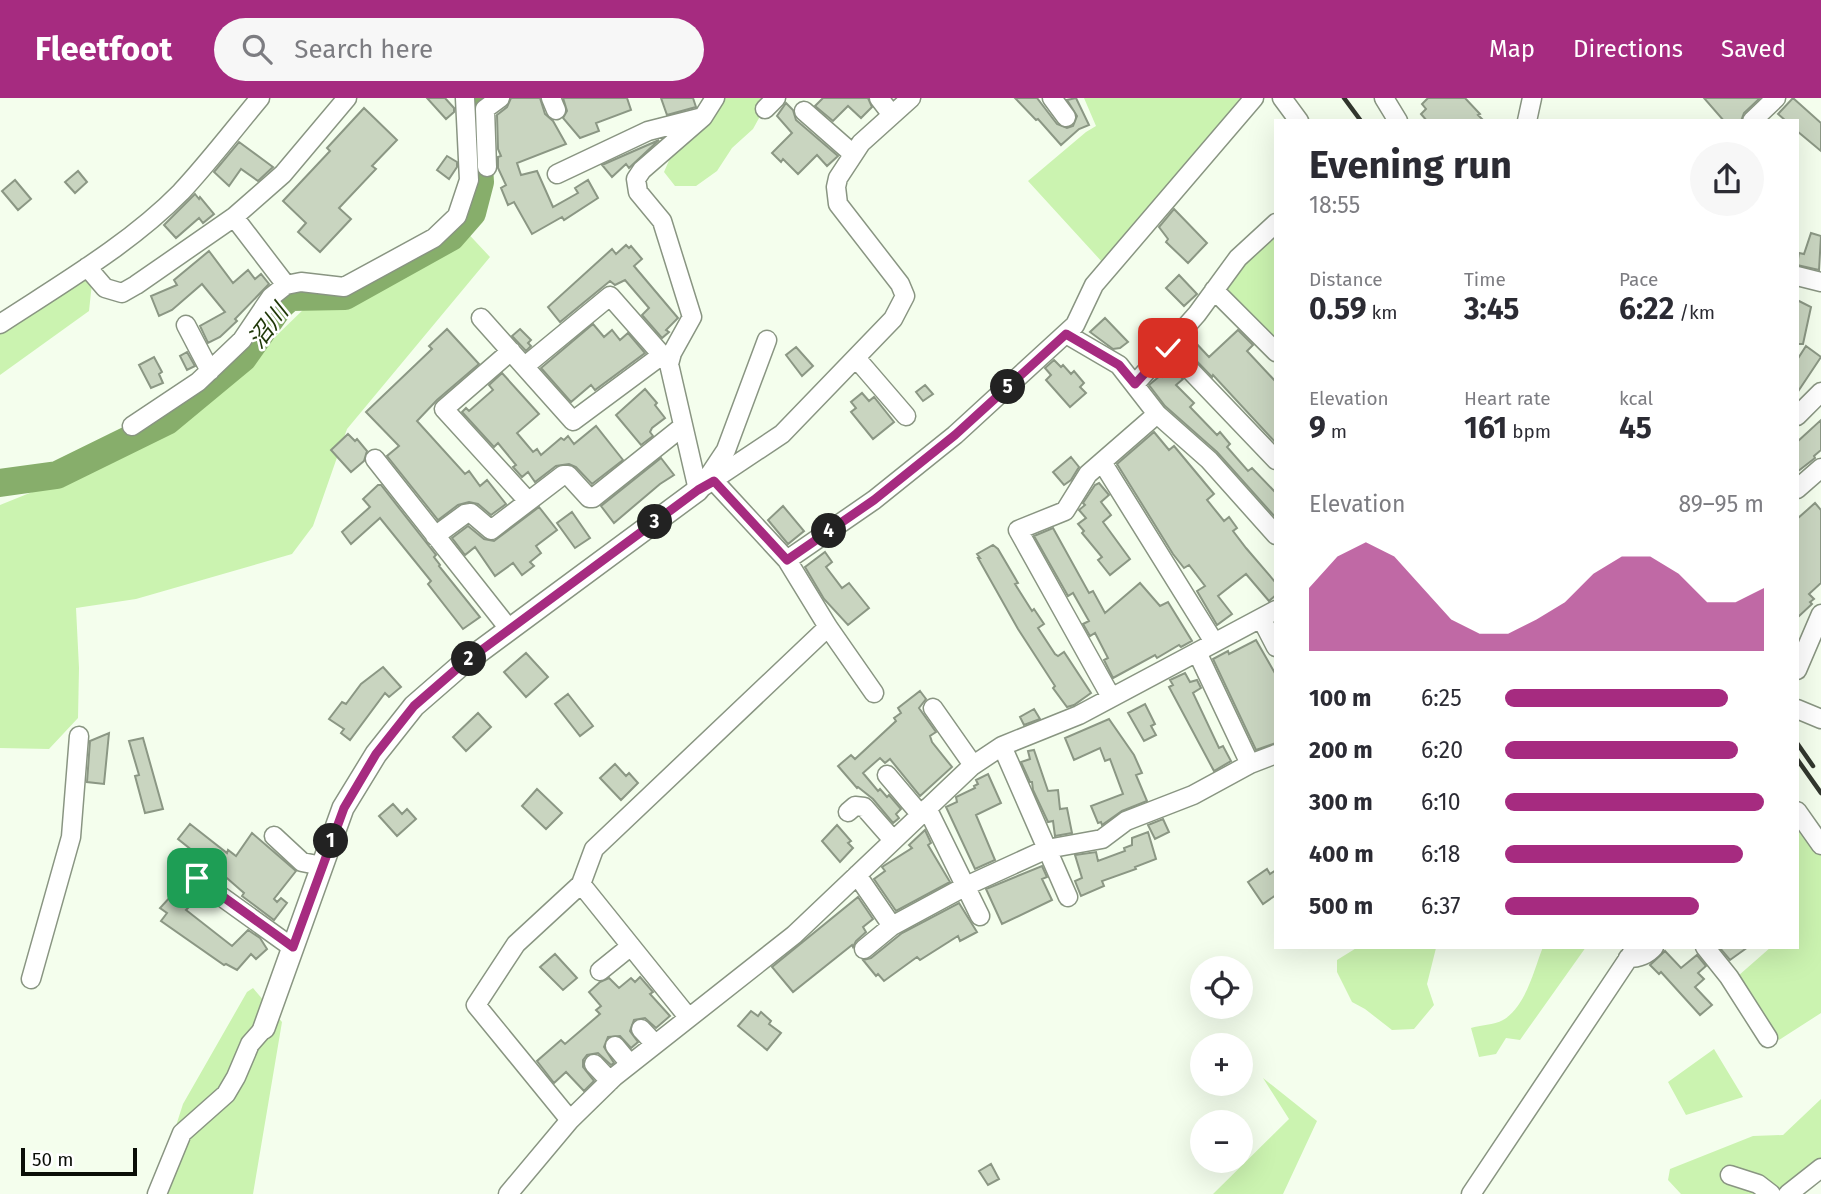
<!DOCTYPE html>
<html lang="en">
<head>
<meta charset="utf-8">
<style>
	body { margin:0; font-family:"Fira Sans","Noto Sans JP",sans-serif; background:#f7f7f7; color:#2b2b33; height:100vh; display:flex; flex-direction:column; font-size:26px; white-space:nowrap }
	* { box-sizing:border-box; margin:0 }
	p { font-size:23px; color:#7c7c81 }
	.icon { flex:none; width:38px; height:38px; fill:none; stroke:currentColor; stroke-width:2; stroke-linecap:round; stroke-linejoin:round }
	.map { position:relative; flex:1; overflow:hidden }
	.details { position:absolute; left:1274px; top:21px; width:525px; height:830px; display:flex; flex-direction:column; background:#fff; border-radius:0px; box-shadow:0 7px 28px #0002 }
	.details>* { flex:none }
	.tools { position:absolute; left:1190px; top:858px; display:grid; gap:14px }
	.tools a { display:grid; place-items:center; width:63px; height:63px; border-radius:50%; background:#fff; box-shadow:0 7px 28px #0002; font-size:35px }
	.scale { position:absolute; left:21px; bottom:18px; width:116px; box-sizing:border-box; padding-left:7px; border:4px solid #0a0e07; border-top:0; font-size:19px; line-height:24px; white-space:nowrap; color:#0a0e07; -webkit-text-stroke:5px #fff; paint-order:stroke }
	.pin { position:absolute; display:grid; place-items:center; width:60px; height:60px; color:#fff; margin:-30px; border-radius:14px; box-shadow:0 4px 10px #0006 }
	.km { position:absolute; width:35px; height:35px; margin:-18px; border-radius:50%; background:#222; color:#fff; font-size:19px; line-height:35px; text-align:center }
	.round { display:grid; place-items:center; flex:none; width:74px; height:74px; border-radius:37px; background:#f7f7f7 }
	.headline { display:flex; align-items:center; justify-content:space-between; height:119px; padding:0 35px }
	h1 { font-size:38px; font-weight:700; line-height:52px }
	.figures { display:grid; grid-template-columns:repeat(3,1fr); gap:10px; height:119px; padding:7px 35px }
	.figures div { display:grid; align-content:center }
	.figures b { font-size:30px; font-weight:700 }
	.figures small { font-size:19px; font-weight:400 }
	.figures p { font-size:19px }
	.chart { height:196px; padding:14px 35px }
	.chart p { display:flex; justify-content:space-between }
	.chart svg { width:100%; height:126px; margin-top:7px; fill:#a62b80; opacity:.7 }
	ul { padding:0 35px; list-style:none; font-size:23px }
	li { display:grid; grid-template-columns:112px 84px 1fr; align-items:center; height:52px }
	li i { height:18px; border-radius:9px; background:#a62b80 }
	header { display:flex; align-items:center; gap:42px; box-sizing:border-box; height:98px; padding:0 35px; background:#a62b80; color:#fff }
	header strong { font-size:33px }
	nav { display:flex; gap:38px; margin-inline-start:auto; font-size:24px }
	.search { width:490px; height:63px; background:#f7f7f7; display:flex; align-items:center; gap:18px; box-sizing:border-box; padding:0 24px; border-radius:38px; color:#7c7c81; font-size:26px }
	.map>svg:first-child { display:block }
	.green { fill:#cbf3b0 }
	.lines { fill:none; stroke-linecap:round; stroke-linejoin:round }
	.river { stroke:#87ae6b; stroke-width:28 }
	.building { fill:#c9d5c0; stroke:#8b9784; stroke-width:2 }
	.minor-casing { stroke:#899582; stroke-width:21 }
	.tertiary-casing { stroke:#899582; stroke-width:24 }
	.minor { stroke:#fff; stroke-width:18 }
	.tertiary { stroke:#fff; stroke-width:21 }
	.rail { stroke:#32372e; stroke-width:4.5 }
	.route-casing { stroke:#fff; stroke-width:14 }
	.route { stroke:#a62b80; stroke-width:9 }
	.labels { text-anchor:middle; stroke-width:5; stroke-linejoin:round; paint-order:stroke }
	.water-label { font-size:24px; font-style:italic; fill:#1e3706; stroke:#fff }
</style>
</head>
<body>
<header>
<strong>Fleetfoot</strong>
<div class="search"><svg class="icon" aria-label="search" viewBox="0 0 24 24"><circle cx="10" cy="10" r="6"/><path d="M15 15l6 6"/></svg>Search here</div>
<nav><a>Map</a><a>Directions</a><a>Saved</a></nav>
</header>
<div class="map">
<svg width="1821" height="1096" viewBox="0 0 1821 1096">
	<rect width="100%" height="100%" fill="#f4feed"/>
	<path class="green" d="M706,0h64l-17,31 -21,19 -15,23 -21,15h-21l-11,-14 10,-23z
		M1084,0h168l-93,102 -5,1 -51,62 -75,-82 58,-49 10,-6z
		M1276,127v123l-60,-56z
		M461,128l29,31 -143,172 -34,97 -21,28 -156,45 -60,9 3,60 -1,50 -29,31 -49,-1v-243l136,-55 139,-113 33,-32 47,-13 62,-21z
		M93,176l-4,37 -89,64v-41z
		M1797,713l24,32v170l-42,27 -41,-64 33,-29h26z
		M1358,849h80l-2,1 -9,36 7,21 -20,24 -22,1 -27,-21 -13,-7 -15,-30v-12z
		M1543,849h43l-66,93 -14,-2 -10,16 -17,3 -8,-29c9,-3 23,-3 32,-8 23,-13 31,-51 40,-73z
		M253,890l29,34 -29,172h-99l29,-90 64,-112z
		M1714,951l29,48 -57,18 -18,-33z
		M1263,980l54,43 -34,73h-70l76,-75z
		M1821,1001v69l-39,24 -4,2h-97l-13,-14 2,-11 83,-33 30,-1z"/>
	<g class="lines">
		<path class="river" d="M0,385l57,-8 110,-54 76,-63 36,-51 11,-10 55,-1 106,-59 21,-24 8,-31 -5,-84"/>
	</g>
	<path class="building" d="M427,0h18l9,10v4l-8,7z
		M511,0h29l5,16 8,7 13,23 -49,19 4,12 16,-4 16,36 25,-14 -3,-5 13,-8 10,18 -34,22 -2,-3 -30,17 -18,-32 -6,3 -7,-17 5,-3 -8,-17v-11l3,-1 -3,-7 -1,-34 10,-8z
		M563,0h64l4,12 -35,13 3,8 -19,7 -17,-20 4,-7z
		M661,0h32l3,9 -29,8z
		M823,0h45l4,9 -11,11 -13,-12 -15,15 -18,-15z
		M1015,0h22l20,26 10,4 6,-2 4,-10 -10,-16 9,-2 13,27 -10,4 -18,16 -23,-26 -2,1z
		M1428,0h37l15,16 -2,1 6,6h-57l-6,-7 5,-5 -4,-5z
		M1704,0h56l-16,15 -3,8h-17z
		M1793,0l28,25v28l-24,-20v-10h-11l-8,-7z
		M786,5l7,7 3,10 42,36 -11,10 -10,-11 -19,19 -15,-15 -2,3 -9,-9 20,-20 -15,-17z
		M364,10l33,32 -25,26 4,3 -37,39 12,11 -31,33 -22,-20 8,-9 -23,-22 47,-50 -3,-3z
		M659,42l-30,28 -3,-4 -14,13 -10,-12z
		M239,44l34,25 -15,14 -17,-12 -12,17 -15,-14z
		M447,58l10,6v5l-8,12 -12,-9z
		M78,73l9,11 -12,11 -10,-11z
		M15,82l16,19 -13,11 -16,-19z
		M195,96l4,5 1,-2 14,17 -11,9 -4,-5 -23,20 -12,-13z
		M1174,111l33,34 -19,20 -22,-21 2,-3 -9,-12z
		M1811,135l10,3 -2,34 -22,-5 2,-12 5,1z
		M626,147l3,3 2,-2 11,13 -8,7 44,52 -12,12 3,2 -7,6 -20,-23 7,-7 -24,-28 -10,5 -5,-4 -50,41 -12,-15 64,-58 4,5z
		M209,153l24,32 15,-13 7,9 6,-5 8,10 -34,35 2,2 -17,16 -12,6 -8,-17 25,-14 -23,-28 -30,26 -13,6 -8,-20 26,-11 -3,-5z
		M1179,177l18,19 -13,12 -18,-18z
		M1797,202l14,7 -8,37h-6z
		M1105,220l23,24 -8,6 -7,1 -23,-17z
		M593,226l11,13 8,-7 8,10 8,-7 17,20 -50,37 -4,-5 -20,17 -30,-34z
		M447,231l32,35 -42,36 -20,21 48,53 4,-3 11,15 7,-6 19,24 -15,11 -13,-11 -9,-2 -11,3 -20,15 -51,-64 12,-10 -33,-34 66,-63 -3,-3z
		M520,231l11,11 -3,3 3,3 -5,5 -14,-15z
		M1238,232l15,15 -6,6 29,31v61l-63,-68 -1,2 -28,-29 9,-8 16,17z
		M1806,248l15,11 -24,36v-33z
		M796,249l17,19 -11,10 -16,-21z
		M187,254l8,14 -8,4 -7,-14z
		M154,259l8,15 -3,2 4,9 -12,5 -12,-23z
		M1054,262l7,7 2,-2 8,9 3,-3 10,12 -4,4 6,6 -16,14 -24,-27 5,-5 -6,-7z
		M1173,271l10,10 -7,6 18,18 -4,4 27,28 3,-3 10,12 -3,3 21,24 4,-3 24,25v25l-59,-66 -52,-46 -16,-21 12,-10 2,2z
		M502,275l37,41 -22,19 16,19 4,-3 4,6 20,-17 3,2 4,-4 6,8 22,-18 27,34 -31,24 -16,-17 -7,-3 -13,2 -21,16 -7,-10 -6,5 -9,-10 3,-2 -18,-22 -4,4 -32,-35 4,-4 3,3 24,-21 -4,-5z
		M925,287l8,9 -10,7 -7,-9z
		M645,291l12,14 -2,2 10,13 -13,10 -2,4 3,4 -12,9 -25,-30z
		M862,295l7,8 5,-4 20,25 -21,17 -22,-27 5,-4 -5,-6z
		M1821,322v30l-7,6 1,2 -18,14v-30z
		M1154,334l15,18 5,-4 40,48 -7,6 17,21 5,-4 8,11 -4,3 13,17 30,35v12l-7,6 -23,-27 -28,22 14,18 -15,11 -20,-34 8,-5 -16,-21 -5,3 -11,-14 -56,-90z
		M348,336l7,7 2,-2 10,12 -3,10 -13,11 -20,-22z
		M1071,359l8,10 -8,13 -7,5 -11,-13z
		M661,360l13,17 -14,9 -46,39 -13,-17z
		M1099,385l10,12 -8,7 10,13 -8,7 27,37 -20,16 -12,-15 4,-3 -20,-24 2,-2 -6,-7 8,-6 -7,-8 6,-5 -2,-2 12,-18z
		M378,387h3l55,70 -2,2 6,8 -1,1 41,51 -17,12 -35,-45 3,-3 -51,-63 -29,26 -9,-12 28,-25 -7,-8z
		M1815,405l6,7v73l-12,11 5,5 -4,3 2,2 -15,14v-99z
		M783,408l21,25 -16,13 -20,-24z
		M539,409l18,23 -21,16 5,7 -11,9 4,4 -12,9 -9,-12 -18,13 -20,-29 -10,8 -13,-17 16,-12 16,13 10,2z
		M572,414l18,26 -15,10 -18,-25z
		M1053,430l36,65 4,-2 12,22 35,-30 20,23 8,-4 24,39 -11,6 -2,-2 -22,13 -2,-3 -42,23 -9,-18 4,-2 -13,-25 -5,3 -7,-12 6,-3 -16,-28 -5,3 -34,-60z
		M993,447l5,4 20,34 -3,1 17,27 2,-2 10,15 -6,4 17,26 3,2 6,-4 27,41 -17,12 -7,2 -14,-19 2,-2 -37,-57 -40,-71h2l-3,-4z
		M825,454l7,10 -6,5 16,21 7,-5 20,25 -21,17 -24,-26 -19,-32z
		M1256,542l20,35v68l-20,7 -43,-91 15,-8 1,3z
		M526,555l22,24 -22,20 -22,-25z
		M383,569l18,20 -12,10 -4,-4 -35,47 -9,-7 3,-4 -15,-10 13,-17 4,2 15,-20z
		M1185,575l5,9 7,-2 4,8 -8,5 26,55 4,-2 8,15 -17,10 -45,-84 4,-2 -3,-5z
		M920,593l6,8 -7,9 17,24 -6,4 2,6 20,25 -32,29 -30,-37 -5,4 -5,-5 -17,15 15,18 2,-2 7,8 2,-2 12,14 -5,5 3,4 -6,5 -20,-24 -15,-12 -1,1 -19,-22 13,-11 4,4 41,-38 -2,-3 7,-5 -3,-5z
		M568,596l25,32 -13,10 -25,-32z
		M1145,606l10,20 -4,2 5,9 -12,6 -16,-28z
		M1034,611l6,10 -16,6 -4,-8z
		M478,615l13,14 -25,24 -13,-14z
		M1109,621l25,36 8,18 -6,2 11,26 -25,10 -20,14 -1,-3 -3,1 -7,-17 32,-12 -13,-35 -5,2 -5,-13 -26,12 -9,-22z
		M109,635l-5,51 -17,-2 3,-41z
		M143,640l20,71 -18,4 -10,-37 4,-1 -10,-34z
		M1034,652l14,41 10,-1 2,19 7,-1 5,25 -17,3 -2,-15 -5,1 -15,-32 -1,-8h-2l-9,-20 9,-3 -2,-8z
		M615,666l11,12 3,-3 9,10 -17,17 -21,-22z
		M988,676l13,29 -25,12 19,45 -20,9 -29,-62 11,-5 -1,-5 19,-9 -1,-2 4,-2 -2,-4z
		M537,691l25,24 -16,16 -24,-23z
		M393,706l9,10 5,-5 9,10 -19,17 -18,-20z
		M1163,721l6,13 -14,7 -7,-14z
		M190,726l37,29 1,-3 8,6 16,-23 44,38 -22,28 3,3 4,-4 6,5 -13,17 -32,-24 2,-3 -16,-14 -50,-40z
		M837,727l14,16 -3,2 5,5 -13,14 -18,-21z
		M925,732l6,13 -3,2 22,37 -54,29 -22,-32 11,-8 -3,-4 30,-19 -3,-3z
		M1148,734l8,27 -21,8 1,2 -34,12 2,5 -23,10 -6,-15 7,-3 -7,-23 21,-3 2,9 27,-10 -1,-3 8,-3v-7z
		M1042,768l5,11 -5,2 10,21 -50,24 -16,-35z
		M1267,771l3,5 6,-4v25l-13,9 -15,-22z
		M183,785l15,15 -12,12 46,36 16,-16 12,8 7,11 -11,10 -5,-5 -14,16 -11,-6 -2,1 -63,-44 6,-8 -7,-5z
		M858,799l15,22 -10,8 3,5 -10,9 -3,6 -1,-2 -59,47 -21,-25z
		M959,805l18,29 -17,9 -2,-5 -38,24 -3,-3 -33,24 -6,-7 -2,2 -13,-16 8,-2 31,-25z
		M1719,849h29l-18,13z
		M1665,853l16,17 16,-13 9,11 -8,7 6,6 -9,8 17,18 -12,10 -39,-43 -2,2 -9,-9z
		M555,856l22,24 -14,12 -23,-23z
		M640,879l13,15 -3,2 20,22 -14,12 -11,-10 -11,2 -4,11 8,11 -7,6 -11,-12 -12,1 -4,10 10,16 -3,2 -13,-12 -11,2 -4,5v7l11,14 -10,10 -18,-19 -12,11 -17,-22 24,-21 4,4 35,-30 -4,-4 5,-4 -12,-14 11,-10 9,-4 10,10 12,-10 4,4z
		M751,913l7,5 3,-4 10,9 -2,3 12,9 -14,17 -29,-24z
		M991,1066l8,15 -11,6 -9,-14z"/>
	<g class="lines">
		<defs>
			<path id="minor" d="M551,0l5,12
				M715,0l-12,19 -61,53 -6,9 2,13 24,29 30,96 -20,36 -3,11 29,126 84,-56 111,-115 12,-23 -5,-12 -62,-80 -2,-17 2,-9 23,-35 50,-45
				M879,0l13,17
				M1052,0l14,19
				M1282,0l17,23
				M1384,0l14,23
				M765,11l11,-11
				M804,13l49,43
				M1527,23l5,-23
				M1752,23l24,-23
				M487,69l-2,-58 15,-11
				M557,76l91,-43 51,-13
				M234,119l49,-43 64,-76
				M87,169l18,21 17,5 14,-8 98,-68 52,68
				M1797,178l24,6
				M1214,192l62,62
				M481,220l92,103 89,-66 10,-2
				M0,226c61,-40 130,-80 181,-132 28,-30 53,-63 79,-94
				M186,227l24,46
				M1066,236l53,31 38,49 52,46 67,75
				M1168,249l108,113
				M511,253l-67,58 84,92
				M856,260l50,58
				M525,268l85,-70 52,59
				M1135,286l62,-70 41,-56 38,-35
				M1797,318l24,-24
				M132,328l66,-44 44,-42 29,-43 15,-12 15,-3 43,5 90,-49 23,-22 12,-36 -4,-82
				M375,361l135,171
				M1102,364l112,180
				M714,383l73,79 41,67 46,66
				M704,385l22,-33 41,-110
				M1797,391l24,-21
				M435,438l30,-22 6,-1 20,17 72,-55h5l21,23h4l89,-71
				M787,462l87,-60 81,-65 120,-110 19,-40 160,-187
				M1261,520l15,29
				M1197,554l53,112
				M1797,572l24,-56
				M1111,599l-93,-167 47,-19 23,-37 69,-60
				M933,610l40,57
				M1797,611l24,10
				M1002,648l66,151
				M887,677l33,39
				M927,710l53,108
				M1797,713l24,34
				M848,714l7,-6 9,1 29,33
				M274,738l28,26 20,4
				M857,777l35,51
				M197,781l96,69
				M581,786l107,133
				M1705,849l24,30 39,61
				M864,851l28,-23 74,-40 81,-37 55,-10 24,-18 67,-26 57,-31 26,-10
				M1628,860c11,0 19,-3 26,-11
				M600,873l31,-25
				M31,881l40,-142 8,-101
				M641,931l14,15
				M615,948l15,18
				M594,966l16,17
				M570,1022l-94,-115 40,-61 65,-60 13,-35 234,-222
				M1730,1077l28,9 13,10
				M157,1096l25,-61 44,-39 10,-17 14,-33 14,-16
				M508,1096l62,-74 44,-43 180,-142 178,-169 30,-20 77,-31 197,-105
				M1471,1096l165,-247
				M1788,1096l33,-26"/>
			<path id="tertiary" d="M264,930l79,-220 33,-54 38,-48 46,-40 238,-176"/>
		</defs>
		<use href="#minor" class="minor-casing"/>
		<use href="#tertiary" class="tertiary-casing"/>
		<use href="#minor" class="minor"/>
		<use href="#tertiary" class="tertiary"/>
		<path class="rail" d="M1344,0l17,23
			M1797,645l16,23
			M1797,661l24,34"/>
	</g>
	<g class="lines">
		<defs>
			<path id="route" d="M197,780l96,69 51,-139 32,-54 38,-48 46,-40 238,-176 16,-9 73,79 87,-60 81,-65 111,-101 53,31 16,19 33,-36"/>
		</defs>
		<use href="#route" class="route-casing"/>
		<use href="#route" class="route"/>
	</g>
	<g class="labels">
		<g class="water-label">
			<text transform="translate(268 228) rotate(-53)" y="8">沼川</text>
		</g>
	</g>
</svg>
<div class="tools">
<a><svg class="icon" aria-label="locate" viewBox="0 0 24 24"><circle cx="12" cy="12" r="6"/><path d="M12 2v4M12 18v4M2 12h4M18 12h4"/></svg></a>
<a>+</a>
<a>−</a>
</div>
<div class="scale">50 m</div>
<div class="pin" style="left:197px;top:780px;background:#1e9e55"><svg class="icon" aria-label="arrive" viewBox="0 0 24 24"><path d="M6 21V4h12l-3 4 3 4H6"/></svg></div>
<div class="pin" style="left:1168px;top:250px;background:#d93025"><svg class="icon" aria-label="check" viewBox="0 0 24 24"><path d="M5 12l5 5 9-10"/></svg></div>
<b class="km" style="left:331px;top:743px">1</b>
<b class="km" style="left:469px;top:561px">2</b>
<b class="km" style="left:655px;top:424px">3</b>
<b class="km" style="left:829px;top:433px">4</b>
<b class="km" style="left:1008px;top:289px">5</b>
<section class="details">
<div class="headline"><div><h1>Evening run</h1><p>18:55</p></div><a class="round"><svg class="icon" aria-label="share" viewBox="0 0 24 24"><path d="M12 15V3M7 8l5-5 5 5M5 13v7h14v-7"/></svg></a></div>
<div class="figures">
<div><p>Distance</p><b>0.59<small> km</small></b></div>
<div><p>Time</p><b>3:45</b></div>
<div><p>Pace</p><b>6:22<small> /km</small></b></div>
</div>
<div class="figures">
<div><p>Elevation</p><b>9<small> m</small></b></div>
<div><p>Heart rate</p><b>161<small> bpm</small></b></div>
<div><p>kcal</p><b>45</b></div>
</div>
<div class="chart"><p><span>Elevation</span>89–95 m</p>
<svg viewBox="0 0 160 44" preserveAspectRatio="none"><path d="M0 44V22L10 11L20 6L30 11L40 22L50 33L60 38L70 38L80 33L90 27L100 17L110 11L120 11L130 17L140 27L150 27L160 22V44z"/></svg>
</div>
<ul>
<li><b>100 m</b>6:25<i style="width:86%"></i></li>
<li><b>200 m</b>6:20<i style="width:90%"></i></li>
<li><b>300 m</b>6:10<i style="width:100%"></i></li>
<li><b>400 m</b>6:18<i style="width:92%"></i></li>
<li><b>500 m</b>6:37<i style="width:75%"></i></li>
</ul>
</section>
</div>
</body>
</html>
